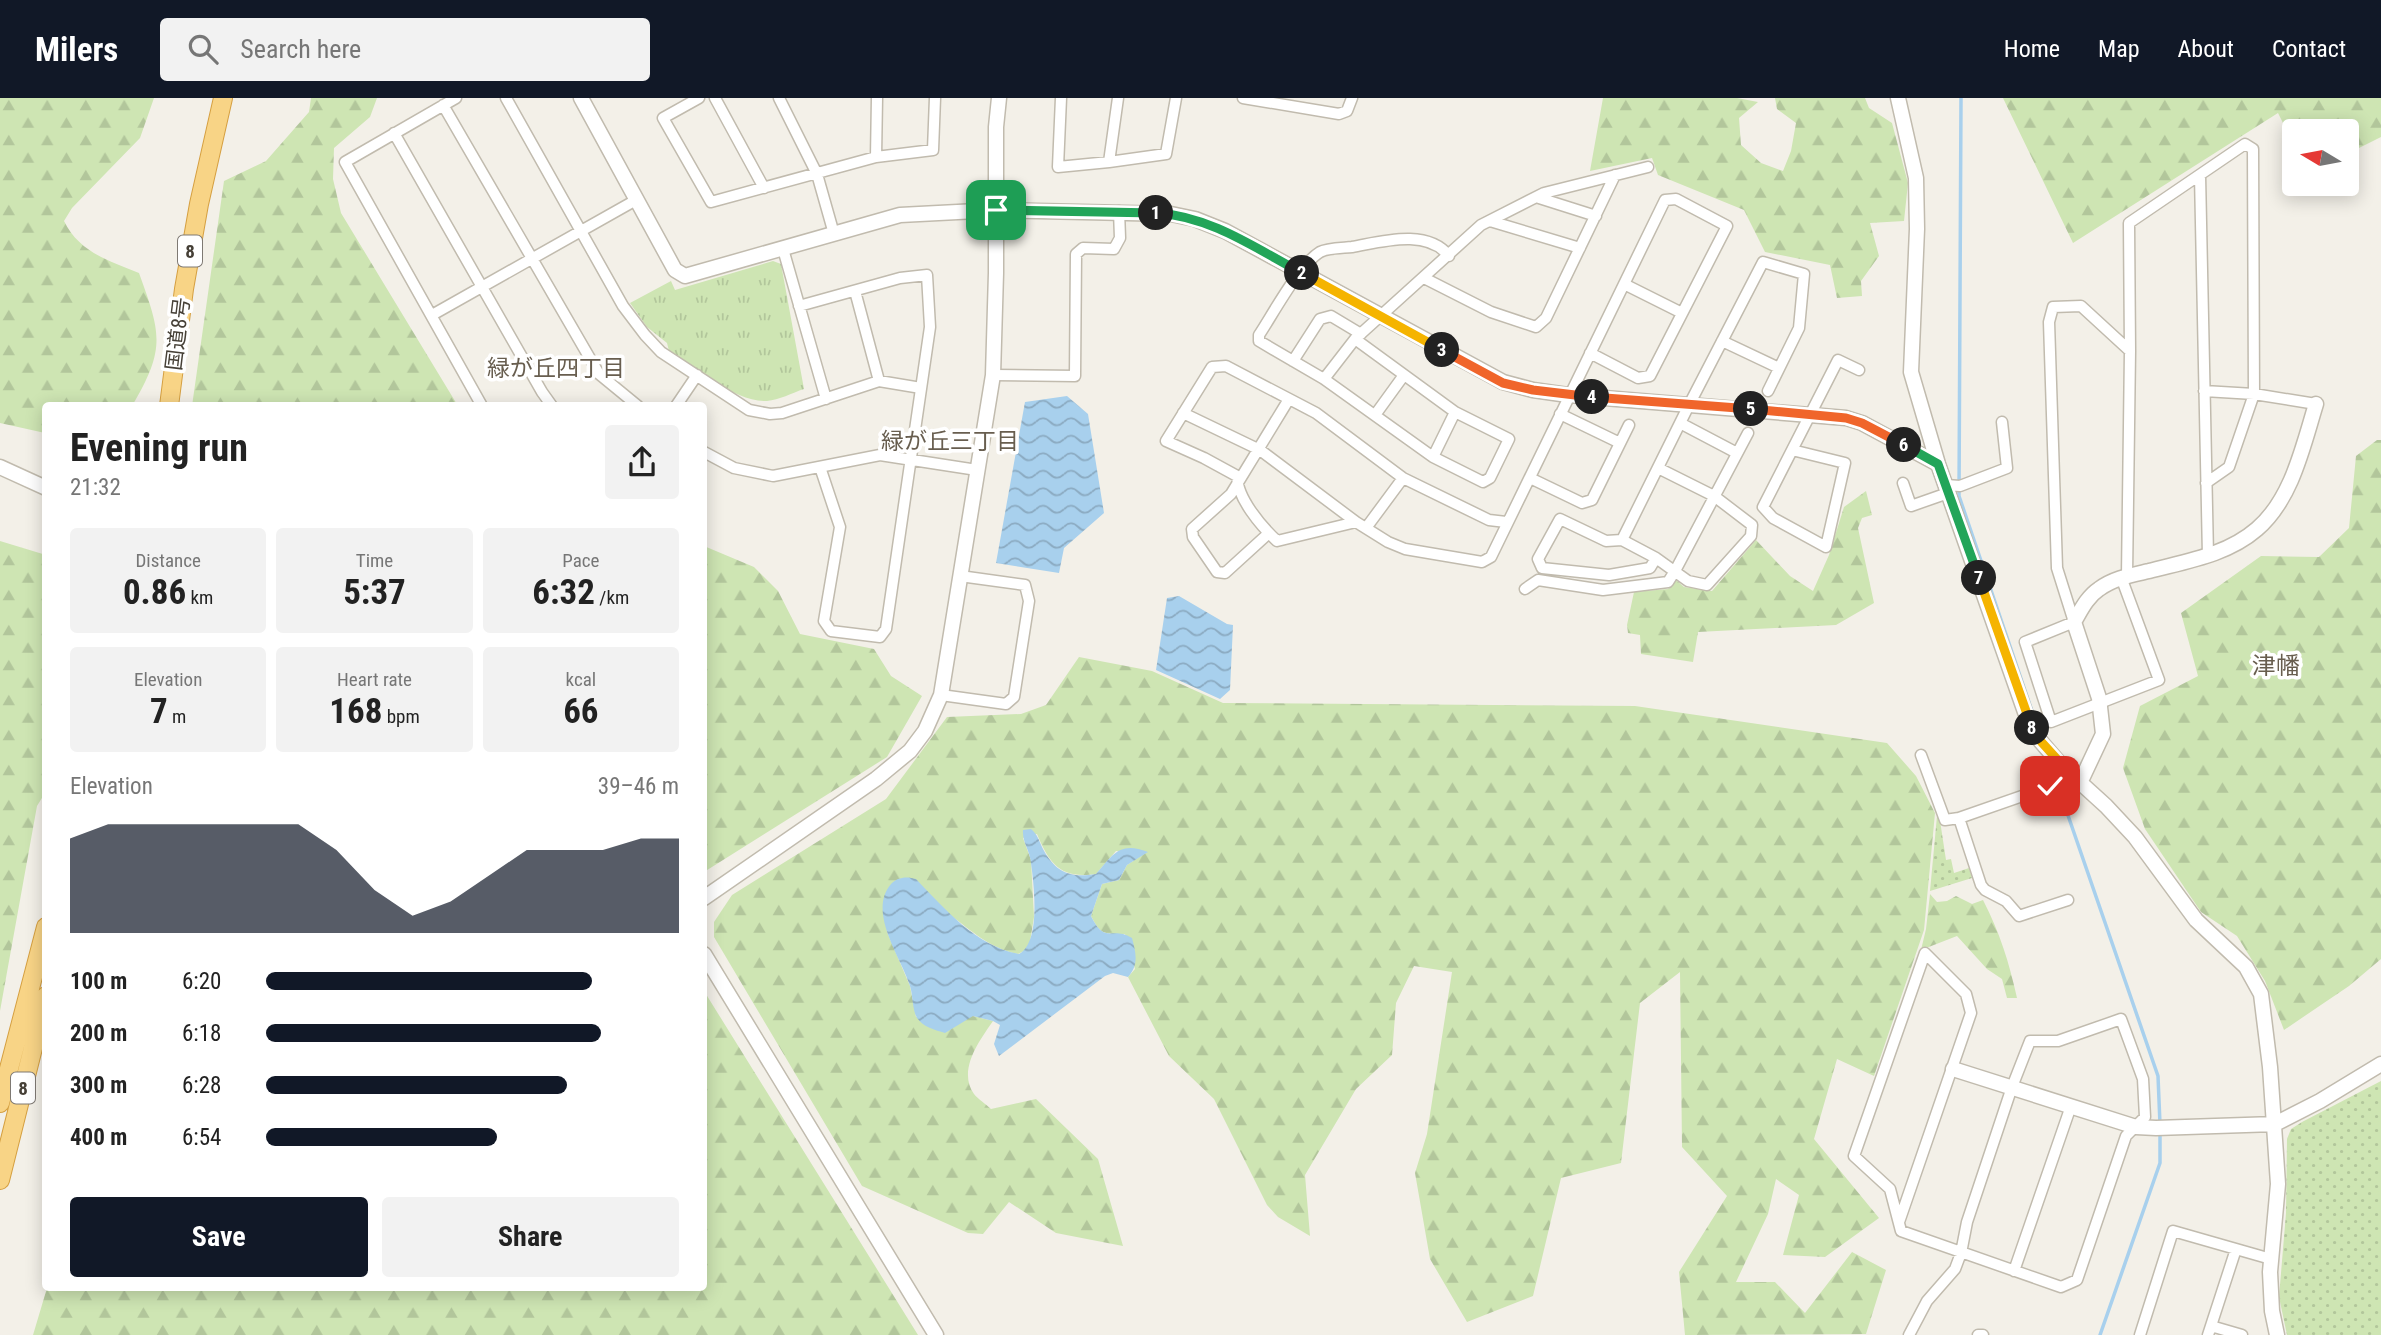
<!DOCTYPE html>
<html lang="en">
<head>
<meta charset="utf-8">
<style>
	body { margin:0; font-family:"Roboto Condensed","Noto Sans JP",sans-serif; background:#f2f2f2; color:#222; height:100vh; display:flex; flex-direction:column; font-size:26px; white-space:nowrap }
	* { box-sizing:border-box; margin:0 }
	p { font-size:23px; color:#767676 }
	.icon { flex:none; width:38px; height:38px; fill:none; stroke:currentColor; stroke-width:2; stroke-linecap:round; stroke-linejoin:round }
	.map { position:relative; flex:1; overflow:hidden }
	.panel { position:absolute; left:42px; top:304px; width:665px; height:889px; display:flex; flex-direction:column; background:#fff; border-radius:7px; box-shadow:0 4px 18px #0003 }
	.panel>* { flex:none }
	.needle { width:46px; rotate:280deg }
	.fabs { position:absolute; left:2282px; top:21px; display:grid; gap:14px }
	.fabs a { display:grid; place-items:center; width:77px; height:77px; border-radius:7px; background:#fff; box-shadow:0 4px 18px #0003; font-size:35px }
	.pin { position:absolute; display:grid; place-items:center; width:60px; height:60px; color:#fff; margin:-30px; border-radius:14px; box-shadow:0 4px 10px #0006 }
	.km { position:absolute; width:35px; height:35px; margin:-18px; border-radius:50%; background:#222; color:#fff; font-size:19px; line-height:35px; text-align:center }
	.round { display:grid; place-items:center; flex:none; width:74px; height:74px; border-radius:7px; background:#f2f2f2 }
	.summary { display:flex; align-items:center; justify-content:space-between; height:119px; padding:0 28px }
	h1 { font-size:38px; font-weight:700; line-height:52px }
	.stats { display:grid; grid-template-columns:repeat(3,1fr); gap:10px; height:119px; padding:7px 28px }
	.stats div { display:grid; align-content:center; border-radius:7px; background:#f2f2f2; text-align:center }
	.stats b { font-size:35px; font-weight:700 }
	.stats small { font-size:19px; font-weight:400 }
	.stats p { font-size:19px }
	.chart { height:196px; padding:14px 28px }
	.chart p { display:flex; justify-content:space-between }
	.chart svg { width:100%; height:126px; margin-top:7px; fill:#111827; opacity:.7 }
	.action { display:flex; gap:14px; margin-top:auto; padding:14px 28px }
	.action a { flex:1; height:80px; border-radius:7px; background:#111827; color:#fff; font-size:28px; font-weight:700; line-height:80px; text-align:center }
	.action a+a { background:#f2f2f2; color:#222 }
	ul { padding:0 28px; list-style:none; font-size:23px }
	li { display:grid; grid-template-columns:112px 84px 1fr; align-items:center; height:52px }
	li i { height:18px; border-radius:9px; background:#111827 }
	header { display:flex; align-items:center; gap:42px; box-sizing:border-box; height:98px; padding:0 35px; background:#111827; color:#fff }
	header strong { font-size:33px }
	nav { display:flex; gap:38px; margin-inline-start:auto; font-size:24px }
	.search { width:490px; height:63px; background:#f2f2f2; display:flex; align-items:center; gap:18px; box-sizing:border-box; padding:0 24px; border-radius:7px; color:#767676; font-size:26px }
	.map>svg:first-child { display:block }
	.grass { fill:url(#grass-dots) }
	.forest { fill:url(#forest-firs) }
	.park { fill:url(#park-tufts) }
	.water { fill:url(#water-waves) }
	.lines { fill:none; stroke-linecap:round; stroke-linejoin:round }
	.stream { stroke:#a8d0ed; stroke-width:3.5 }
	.minor-casing { stroke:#c1bbae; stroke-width:13 }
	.tertiary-casing { stroke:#c1bbae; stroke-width:17 }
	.trunk-casing { stroke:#d59f40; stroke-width:20 }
	.minor { stroke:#fff; stroke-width:10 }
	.tertiary { stroke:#fff; stroke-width:14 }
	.trunk { stroke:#f8d486; stroke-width:18 }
	.split-1-casing { stroke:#fff; stroke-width:14 }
	.split-2-casing { stroke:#fff; stroke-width:14 }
	.split-3-casing { stroke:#fff; stroke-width:14 }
	.split-4-casing { stroke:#fff; stroke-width:14 }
	.split-5-casing { stroke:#fff; stroke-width:14 }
	.split-6-casing { stroke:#fff; stroke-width:14 }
	.split-7-casing { stroke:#fff; stroke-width:14 }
	.split-8-casing { stroke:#fff; stroke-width:14 }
	.split-9-casing { stroke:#fff; stroke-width:14 }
	.split-1 { stroke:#22a559; stroke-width:9 }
	.split-2 { stroke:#22a559; stroke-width:9 }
	.split-3 { stroke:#f5b400; stroke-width:9 }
	.split-4 { stroke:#f0652b; stroke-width:9 }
	.split-5 { stroke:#f0652b; stroke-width:9 }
	.split-6 { stroke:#f0652b; stroke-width:9 }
	.split-7 { stroke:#22a559; stroke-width:9 }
	.split-8 { stroke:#f5b400; stroke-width:9 }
	.split-9 { stroke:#f5b400; stroke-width:9 }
	.labels { text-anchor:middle; stroke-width:7; stroke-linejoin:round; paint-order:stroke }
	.shield { fill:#fff; stroke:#7e7973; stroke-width:2 }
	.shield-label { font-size:19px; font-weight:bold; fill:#464037 }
	.street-label { font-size:21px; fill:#464037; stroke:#fff }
	.neighbourhood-label { font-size:23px; fill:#685e4f; stroke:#fff }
	.quarter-label { font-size:24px; fill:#685e4f; stroke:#fff }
</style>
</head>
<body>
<header>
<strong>Milers</strong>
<div class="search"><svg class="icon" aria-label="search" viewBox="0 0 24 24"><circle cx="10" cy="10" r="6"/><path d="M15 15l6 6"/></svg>Search here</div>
<nav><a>Home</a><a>Map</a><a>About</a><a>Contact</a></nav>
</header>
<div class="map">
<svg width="2381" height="1237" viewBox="0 0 2381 1237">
	<defs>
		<pattern id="grass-dots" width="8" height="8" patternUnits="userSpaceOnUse" patternTransform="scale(1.75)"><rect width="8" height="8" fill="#cee5b3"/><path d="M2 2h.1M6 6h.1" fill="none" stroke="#b2c69b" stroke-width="1.8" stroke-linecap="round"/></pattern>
		<pattern id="forest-firs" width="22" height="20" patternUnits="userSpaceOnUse" patternTransform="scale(1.75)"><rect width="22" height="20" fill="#cee5b3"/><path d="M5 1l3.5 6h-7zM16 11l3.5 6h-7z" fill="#b2c69b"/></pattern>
		<pattern id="park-tufts" width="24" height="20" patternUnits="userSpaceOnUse" patternTransform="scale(1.75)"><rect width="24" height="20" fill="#cee5b3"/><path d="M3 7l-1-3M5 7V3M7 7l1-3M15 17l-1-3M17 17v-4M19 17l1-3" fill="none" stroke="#b2c69b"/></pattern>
		<pattern id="water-waves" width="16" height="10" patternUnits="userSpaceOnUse" patternTransform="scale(1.75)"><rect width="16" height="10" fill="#a8d0ed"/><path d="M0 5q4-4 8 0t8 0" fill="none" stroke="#8baac1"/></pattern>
	</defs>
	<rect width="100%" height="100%" fill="#f3f0e8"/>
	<path class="grass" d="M1939,716l7,46 5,-1 3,14 15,-5 3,10 -42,13 7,-75z
		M2381,983v254h-94l-8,-38 7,-84 1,-74 4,-10 11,-7z"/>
	<path class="forest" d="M0,0h154l-14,40 -68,70 -8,13c15,31 45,40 75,52 22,61 27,75 -7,133h-86l-1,27 -45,-10z
		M311,0h66l-7,19 -36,31 -1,31 8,34 117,193h-266l32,-225 42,-20 43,-49z
		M1603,0h134l21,4 -19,16 2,27 20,18 22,8 8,-20 5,-28 -19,-14 -2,-11h90l4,10 23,15 16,60 -4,38 -34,2 9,33 -18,25 1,15 -25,2 -7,-33 -65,-13 -21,-42 -86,-35 -6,-17 -62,13z
		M2003,0h378v39l-34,17v-23h-53v14l-16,-32 -205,130z
		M2377,342h4v519l-32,27 -65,44 -19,-49 -28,-45 -36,-24 -56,-83 -22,-61 17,-62 58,-30 -17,-63 80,-57 58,1 30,-29 7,-72z
		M1866,393l6,24 -10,3 -4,10 16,75 -38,22 -138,7 -5,30 -52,-8 -1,-19 -12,-2 -1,-8 7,-33 34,-3 8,-9 8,7 28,4 44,-51 34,36 23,15 16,-36 15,-48z
		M0,443l46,14 -1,238 -8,13 -37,205z
		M704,448l50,21 24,24 22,43 74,15 17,27 31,20 -35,61 -183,115z
		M1079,559l73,14 71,32 412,3 252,37 29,33 19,37 -11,117 -50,146 -37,-17 -23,80 65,79 -54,39 -42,-2 16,-60 -23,-16 -8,35 -32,68h39l30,31 47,-61 34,18 -20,64 -181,1 -6,-63 48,-76 -45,-49 -2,-175 -40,31 -19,160 -60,15 -28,118 -66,26 -37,-63 -15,-86 12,-39 25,-162 -38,-6 -18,37 -4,52 -36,34 -51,86 5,61 -32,-19 -11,-12 -53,-106 -45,-43 -41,-79 7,-8 -10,-35c-22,0 -24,1 -34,-18l11,-32 17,-4 8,-15 20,-13 -31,-1 -20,23c-35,5 -46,-9 -59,-40l-14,4 8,22 3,57 -4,25 -4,8 -8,4c-27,-5 -46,-23 -68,-39l-63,17 23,54 6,31 57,-1 20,5c-13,19 -36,49 -19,73 4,5 12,10 17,15l45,-10 62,60 25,87 -67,-13 -47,-31 -26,32 -15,-1 -106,-47 -148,-249v-15l18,-27 154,-96 61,-82 74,-3 25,-9z
		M1930,796l7,8 10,-1 9,-5 16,8 11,-4c17,33 26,62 34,98h-10l-5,-19 -15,-10 -30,-33 -36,14 5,-21z
		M704,893l214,344h-885l14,-47h657z"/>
	<path class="park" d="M773,163l8,3 23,125c-12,4 -25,11 -37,12 -32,1 -72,-33 -98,-50l-2,-8 -20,-16 -17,-24 41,-22 4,9z"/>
	<path class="water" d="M1067,298l21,18 16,99 -40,35 -5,25 -63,-10 29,-161z
		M1179,498l48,28 6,1 -3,65 -10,9 -64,-29 11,-72z
		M1031,731c7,6 8,12 12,20 13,24 27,29 53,25 17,-19 23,-33 52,-22l-21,13 -8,15 -17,4 -11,32c15,30 20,9 41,22 4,15 7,27 -4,39l-15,-4 -8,3 -106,80 -5,-12 6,-19 -7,-4 -20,-5 -28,17c-10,-3 -22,-6 -28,-15 -5,-9 -4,-23 -7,-32 -9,-29 -43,-74 -19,-102 6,-7 16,-8 25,-5 29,30 60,67 103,75 22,-12 15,-68 12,-91 -1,-12 -9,-21 -8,-33z"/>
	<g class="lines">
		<path class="stream" d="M1961,0l-2,398 74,218
			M2045,659l17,41 96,278 2,48
			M2100,1237l60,-172v-31"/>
		<defs>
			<path id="minor" d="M456,0l-111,64 137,244
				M506,0l117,208 22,29 16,17 88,58 21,4 12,-1 97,-32 42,7
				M699,0l-36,20 48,84 165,-45 57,-7 2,-52
				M715,0l49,90
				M779,0l38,76 17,60
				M1061,0l-3,69 51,-5 57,-8 10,-56
				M1243,0l96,16 8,-3 5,-13
				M443,7l156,269 39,32
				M394,35l148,259 10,14
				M876,59l1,-59
				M1109,64l9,-64
				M2200,77l8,381
				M1536,99l60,19
				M1490,123l90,27
				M783,151l43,150
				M1424,180l67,34 45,15 10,-9 69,-143
				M1624,186l58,29
				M855,193l24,90
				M799,208l101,-28 27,-3 3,52 -44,302 -6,8 -49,-6 -7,-10 16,-94 -20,-60
				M432,217l204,-115
				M1355,241l100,73 54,27 -19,39 -7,4 -50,-25 -109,-78 -65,-38v-6c14,-21 40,-70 61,-83 7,-4 23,-4 32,-5 29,-5 75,-19 97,9
				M1722,243l57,27
				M2130,253l-1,-128 116,-79 8,5 1,245 -25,73 -23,16
				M1293,263l27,-42 11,-3 30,18
				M993,277l82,1 1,-122 7,-6 31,1 6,-11 -1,-27
				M1324,281l31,-40 126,-114 63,-32 104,-26
				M2204,293l50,3 62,10
				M676,308l21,-31
				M1183,315l77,37 96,72
				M1560,316l60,29
				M1375,317l29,-40
				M1680,325l57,30
				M1792,352l53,13 -19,84 -53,-29 -10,-11 75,-147 21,10
				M704,354l30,16 39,8 107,-21 97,15
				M1433,359l22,-45
				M1530,380l52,25 10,-3 37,-75
				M1903,385l8,23 37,-13
				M1946,387l14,1 47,-18 -5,-46
				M1506,424l-17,-2 -86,-42 -87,-65 -90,-47 -14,1 -46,74 38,17 33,18c0,22 24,50 40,65l79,-19 32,20 17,7 77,13 9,-5 174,-357 11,-1 51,27 -77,150 -12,2 -48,-25
				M1366,430l37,-50
				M1269,435l-44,40 -8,-1 -24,-35 -1,-8 39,-35 58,-95
				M1622,442l34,18 32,23 19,4 44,-49 1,-11 -38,-29 -56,-28
				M1656,460l-6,10 -41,7 -67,-7 -4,-9 22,-40 46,22 16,-1 67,-135 74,-143 41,12 -5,54 -31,63
				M2121,479l38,103 -108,42 -26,-80 49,-20 -17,-54 -8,-246 4,-15 28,-1 49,45 -3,225
				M1525,491l13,-9 65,10 65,-8 7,-11 73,-138
				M941,597l65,9 8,-7 15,-96 -4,-16 -65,-9
				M1921,657l24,65 14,-2 22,67 4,5 21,11 13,15 49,-16
				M1959,720l115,-40
				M1899,1124l72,-209 -5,-19 -41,-41 -71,203 36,33 11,42 160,56 16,-7 49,-144 19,-19 -2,-38 -22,-60 -63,22h-28l-18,46 -45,135 -6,31 -6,16 -28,32 -18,34
				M2014,1173l57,-165
				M2211,1228l31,9
				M1978,1237h5
				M2140,1237l33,-104 98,28
				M2208,1237l28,-86"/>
			<path id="tertiary" d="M581,0l94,172 10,6 215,-61 96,-5 175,4 24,5 30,12 278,151 30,8 35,5 278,23 16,5 76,41
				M1898,0l18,80 1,51 -6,143 27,92 87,248 11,24 26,30 44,40 29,31 61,83 50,47 15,27 9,73 8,117 -8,88 2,39 5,24
				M0,369l46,21
				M2080,685l23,-49 -4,-36 -25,-76c7,-12 13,-25 25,-33 15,-11 33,-14 50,-18 38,-10 78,-16 108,-42 35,-30 46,-83 59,-125
				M704,800l172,-119 34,-28 15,-20 16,-36 52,-320 3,-102v-146l3,-29
				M704,856l232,381
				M1953,971l183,58 20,1 119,-4 45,-23 61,-37"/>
			<path id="trunk" d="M169,308l15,-117 15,-85 24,-106
				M0,1005l46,-176
				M0,1082l46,-184"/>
		</defs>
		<use href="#minor" class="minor-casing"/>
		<use href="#tertiary" class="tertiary-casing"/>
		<use href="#trunk" class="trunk-casing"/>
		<use href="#minor" class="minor"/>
		<use href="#tertiary" class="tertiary"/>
		<use href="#trunk" class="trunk"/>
	</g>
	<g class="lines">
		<defs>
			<path id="split-1" d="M996,112l160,3"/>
			<path id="split-2" d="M1156,115c54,3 99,35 146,60"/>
			<path id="split-3" d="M1302,175l140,77"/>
			<path id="split-4" d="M1442,252l61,33 30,7 59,7"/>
			<path id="split-5" d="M1592,299l159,12"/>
			<path id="split-6" d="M1751,311l95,9 16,5 42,22"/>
			<path id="split-7" d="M1904,347l34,19 41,114"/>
			<path id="split-8" d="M1979,480l53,150"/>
			<path id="split-9" d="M2032,630l4,8 38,42 -24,8"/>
		</defs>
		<use href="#split-1" class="split-1-casing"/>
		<use href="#split-2" class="split-2-casing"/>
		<use href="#split-3" class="split-3-casing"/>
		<use href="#split-4" class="split-4-casing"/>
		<use href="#split-5" class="split-5-casing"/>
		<use href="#split-6" class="split-6-casing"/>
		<use href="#split-7" class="split-7-casing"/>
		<use href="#split-8" class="split-8-casing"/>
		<use href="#split-9" class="split-9-casing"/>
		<use href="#split-1" class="split-1"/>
		<use href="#split-2" class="split-2"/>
		<use href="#split-3" class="split-3"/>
		<use href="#split-4" class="split-4"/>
		<use href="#split-5" class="split-5"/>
		<use href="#split-6" class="split-6"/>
		<use href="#split-7" class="split-7"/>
		<use href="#split-8" class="split-8"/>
		<use href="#split-9" class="split-9"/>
	</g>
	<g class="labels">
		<g class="shield">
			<rect x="178" y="137.5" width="24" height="31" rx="5"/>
			<rect x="11" y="974.5" width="24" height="31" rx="5"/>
		</g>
		<g class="shield-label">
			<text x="190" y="160">8</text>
			<text x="23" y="997">8</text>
		</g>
		<g class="street-label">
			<text transform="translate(178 236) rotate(-83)" y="7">国道8号</text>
		</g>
		<g class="neighbourhood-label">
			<text x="556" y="278">緑が丘四丁目</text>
			<text x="950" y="351">緑が丘三丁目</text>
		</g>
		<g class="quarter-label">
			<text x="2276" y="576">津幡</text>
		</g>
	</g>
</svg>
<div class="fabs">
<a><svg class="needle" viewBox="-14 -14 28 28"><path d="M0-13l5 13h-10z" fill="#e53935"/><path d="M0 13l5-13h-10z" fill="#767676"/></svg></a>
</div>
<div class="pin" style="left:996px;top:112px;background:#1e9e55"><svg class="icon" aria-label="arrive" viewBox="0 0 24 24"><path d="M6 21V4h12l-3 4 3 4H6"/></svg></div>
<div class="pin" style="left:2050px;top:688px;background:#d93025"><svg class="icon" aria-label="check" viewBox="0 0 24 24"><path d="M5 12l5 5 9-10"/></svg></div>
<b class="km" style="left:1156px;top:115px">1</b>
<b class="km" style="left:1302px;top:175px">2</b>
<b class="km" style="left:1442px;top:252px">3</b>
<b class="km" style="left:1592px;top:299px">4</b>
<b class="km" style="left:1751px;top:311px">5</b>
<b class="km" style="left:1904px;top:347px">6</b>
<b class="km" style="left:1979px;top:480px">7</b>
<b class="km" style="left:2032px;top:630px">8</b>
<section class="panel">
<div class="summary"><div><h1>Evening run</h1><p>21:32</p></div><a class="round"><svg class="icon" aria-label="share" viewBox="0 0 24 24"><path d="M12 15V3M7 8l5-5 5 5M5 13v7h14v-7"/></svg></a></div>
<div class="stats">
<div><p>Distance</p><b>0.86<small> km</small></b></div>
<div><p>Time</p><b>5:37</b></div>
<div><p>Pace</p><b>6:32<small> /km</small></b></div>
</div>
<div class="stats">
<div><p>Elevation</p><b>7<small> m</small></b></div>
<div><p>Heart rate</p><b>168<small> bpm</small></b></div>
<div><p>kcal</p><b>66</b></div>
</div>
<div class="chart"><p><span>Elevation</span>39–46 m</p>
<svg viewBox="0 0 160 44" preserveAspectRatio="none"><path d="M0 44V11L10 6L20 6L30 6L40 6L50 6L60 6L70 15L80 29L90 38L100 33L110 24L120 15L130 15L140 15L150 11L160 11V44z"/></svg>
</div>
<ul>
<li><b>100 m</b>6:20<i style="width:79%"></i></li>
<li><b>200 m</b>6:18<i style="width:81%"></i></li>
<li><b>300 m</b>6:28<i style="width:73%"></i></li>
<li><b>400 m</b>6:54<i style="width:56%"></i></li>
</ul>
<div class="action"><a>Save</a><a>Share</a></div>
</section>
</div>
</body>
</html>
